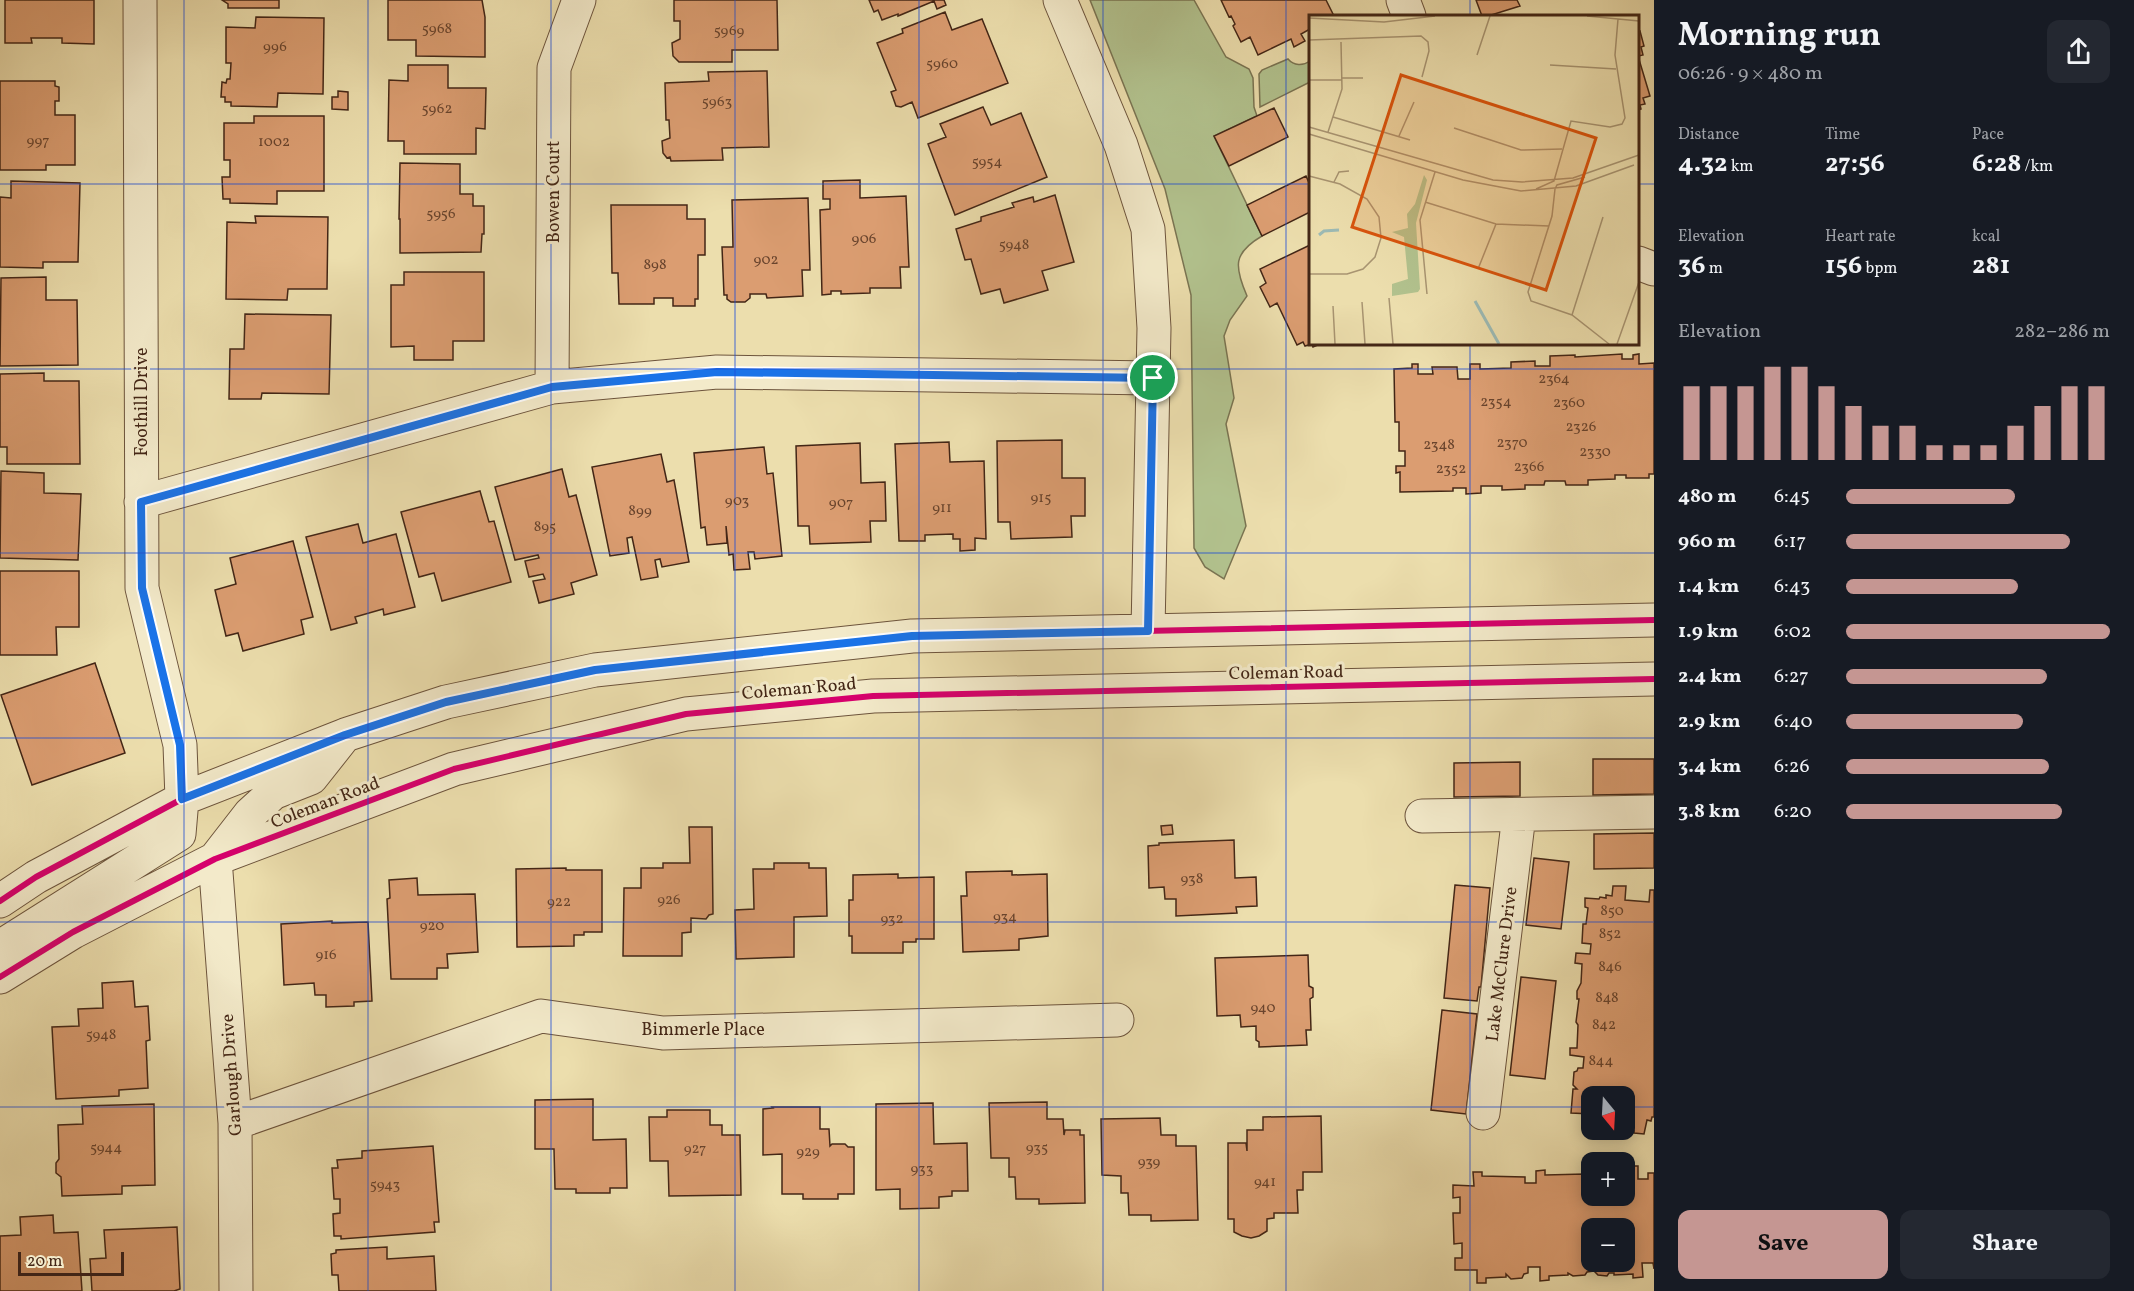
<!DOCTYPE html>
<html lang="en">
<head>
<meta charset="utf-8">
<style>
	body { margin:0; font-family:Vollkorn,serif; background:#242831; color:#f1f3f6; height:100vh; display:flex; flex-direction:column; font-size:22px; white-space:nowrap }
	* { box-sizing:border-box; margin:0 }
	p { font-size:20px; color:#9ea1a6 }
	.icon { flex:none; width:33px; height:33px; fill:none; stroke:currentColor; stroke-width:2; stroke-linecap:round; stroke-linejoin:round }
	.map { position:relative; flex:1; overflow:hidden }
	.side { display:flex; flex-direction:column; background:#171b24; width:480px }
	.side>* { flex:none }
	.needle { width:39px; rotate:162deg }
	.fabs { position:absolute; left:1581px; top:1086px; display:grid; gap:12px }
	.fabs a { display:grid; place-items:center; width:54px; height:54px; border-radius:12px; background:#171b24; box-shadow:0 3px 15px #0003; font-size:30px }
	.scale { position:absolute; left:18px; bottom:15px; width:106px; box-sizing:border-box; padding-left:6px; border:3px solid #432616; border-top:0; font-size:16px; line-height:21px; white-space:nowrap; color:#432616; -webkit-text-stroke:4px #f3eaca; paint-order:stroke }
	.pin { position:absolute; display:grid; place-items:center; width:51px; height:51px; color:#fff; margin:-26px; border:3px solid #fff; border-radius:50%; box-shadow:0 2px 6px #0007 }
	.round { display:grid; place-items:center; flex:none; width:63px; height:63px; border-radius:12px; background:#242831 }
	.head { display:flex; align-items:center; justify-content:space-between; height:102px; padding:0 24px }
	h1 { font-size:33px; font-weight:700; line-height:45px }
	.metrics { display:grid; grid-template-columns:repeat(3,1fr); gap:9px; height:102px; padding:6px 24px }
	.metrics div { display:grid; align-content:center }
	.metrics b { font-size:26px; font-weight:700 }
	.metrics small { font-size:16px; font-weight:400 }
	.metrics p { font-size:16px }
	.chart { height:168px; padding:12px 24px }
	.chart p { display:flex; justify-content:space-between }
	.chart svg { width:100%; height:108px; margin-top:6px; stroke:#c59692; stroke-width:6 }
	.action { display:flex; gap:12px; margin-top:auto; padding:12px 24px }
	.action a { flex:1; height:69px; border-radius:12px; background:#c59692; color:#111; font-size:24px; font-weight:700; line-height:69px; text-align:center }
	.action a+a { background:#242831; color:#f1f3f6 }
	ul { padding:0 24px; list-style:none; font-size:20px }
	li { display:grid; grid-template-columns:96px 72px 1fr; align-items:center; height:45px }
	li i { height:15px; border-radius:8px; background:#c59692 }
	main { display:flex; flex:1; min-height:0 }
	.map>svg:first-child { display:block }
	.green { fill:#b2c28e; stroke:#7a7452; stroke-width:1.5 }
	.building { fill:#db9d71; stroke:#432616; stroke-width:1.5; fill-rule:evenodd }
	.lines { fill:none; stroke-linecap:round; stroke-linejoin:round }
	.minor-casing { stroke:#6d543c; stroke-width:35 }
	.minor { stroke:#f3eaca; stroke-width:33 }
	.cycleway-casing { stroke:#f3eaca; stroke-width:10 }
	.cycleway { stroke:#d6006c; stroke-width:6 }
	.route-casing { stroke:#fff; stroke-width:12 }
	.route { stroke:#1a73e8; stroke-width:8 }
	.grid { fill:none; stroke:#1d4ed8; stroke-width:1.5; stroke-opacity:0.55 }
	.labels { text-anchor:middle; stroke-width:6; stroke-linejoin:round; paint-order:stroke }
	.number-label { font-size:15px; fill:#69442d }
	.street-label { font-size:18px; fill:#432616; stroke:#f3eaca }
	.inset-river { fill:none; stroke:#9cbab4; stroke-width:3 }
	.inset-road { fill:none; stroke:#a89471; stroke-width:1.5 }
	.view { fill:#d8540d; fill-opacity:0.15; stroke:#d8540d; stroke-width:3 }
	.inset-edge { fill:none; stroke:#432616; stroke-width:3 }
</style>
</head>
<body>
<main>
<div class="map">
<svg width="1654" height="1291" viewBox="0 0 1654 1291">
	<rect width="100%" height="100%" fill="#ecdead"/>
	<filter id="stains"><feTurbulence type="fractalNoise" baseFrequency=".00333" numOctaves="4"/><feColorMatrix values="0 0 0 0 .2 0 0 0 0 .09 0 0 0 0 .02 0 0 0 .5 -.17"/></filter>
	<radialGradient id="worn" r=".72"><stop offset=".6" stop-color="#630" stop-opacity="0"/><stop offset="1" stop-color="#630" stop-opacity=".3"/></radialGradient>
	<path class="green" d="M1090,0h104l32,57 23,12 4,9 1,29 3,9 -43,20 48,100c-29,17 -28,30 -15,60l-17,24 -6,16 10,62 -8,26 20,102 -22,53 -19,-12 -11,-19 -3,-253 -26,-106z
		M1288,59c6,7 15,7 22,2v21l-50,25 -1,-33 3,-4z"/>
	<path class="building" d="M5,0h89v44l-32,-1v-5h-31l1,5h-27z
		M222,0h57v8h-51v-4z
		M388,0h94l3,17v40l-69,-1v-16h-28z
		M674,0h103l1,50h-46v12h-53l-6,-6 -1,-13 8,-4v-18h-6z
		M869,0h75l2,5 -9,4 -3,-8 -36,15v-2l-16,6 -4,-10 -4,2z
		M1221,0h105l8,16h-24v13l-9,5 4,7 -11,6 -3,-8 -33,16 -8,-18 -9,5 -8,-16 2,-2 -4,-8 -2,1z
		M1476,0h41l3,6 -32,10h-6z
		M945,12l7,18 30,-11 26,64 -90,35 -6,-16 -11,5 -5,-1 -5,-14 5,-2 -19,-47 26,-10 -1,-4z
		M256,17l68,1 -1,76 -45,-1 -1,14 -46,-1v-4h-6v-5h-4l1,-15 4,1 1,-4h3l1,-16h-5v-36l29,1z
		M1640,31l4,15 -3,1 2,8 -5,1 12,40 -7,2 2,6 -5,1 1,4 -3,1v-78z
		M408,65h40v23h38l-1,41 -9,-1v26h-72v-13h-16l1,-61 19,1z
		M767,71l2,76 -47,1 1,12 -52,1 -1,-4 -3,1 -4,-5 -1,-12 8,-3 -1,-18h-3l-1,-37 44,-2 -1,-9z
		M0,81h55v5l4,1v14h-4v14h20v50h-29v5h-46z
		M338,91l10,1v18l-16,-1v-12h6z
		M983,107l8,18 30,-12 26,64 -92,38 -27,-71 18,-7 -6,-13z
		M1274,108l14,29 -59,29 -15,-30z
		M254,116h70v75h-47v13l-47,-1v-4h-7l-1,-22h8v-17h-6v-37h30z
		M400,163l60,1v30h13v12h11v28h-2l-1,18 -81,1v-34h-1z
		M1306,176l4,9v27l-48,24 -15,-31z
		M860,180v18l46,-2 3,71h-9l1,21h-31v5l-29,1v-3h-10v3l-9,1 -2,-85 10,-1v-10h-7v-18z
		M11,181l69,2 -2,79h-35v6l-43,-1v-70l11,1z
		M1055,195l19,67 -32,9 6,19 -44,13 -4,-14 -19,5 -10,-35 -6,1 -9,-31 25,-8v-4l33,-10 -2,-4 21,-6 1,5z
		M808,198l2,72h-8l1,26 -36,2 -1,-4h-16v4l-5,4h-14l-4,-3v-4h-3l-2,-48h11l-1,-47z
		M611,205h76v14h18v36h-7v44h-3v7h-22v-8h-19v6h-35l-1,-31h-6z
		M255,216l73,1 -1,72h-39l-1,11 -61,-1 1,-77 29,1z
		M1310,245v99h10l-7,3 -1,-3 -7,2 -2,-4 -6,3 -20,-42 -7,4 -10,-20 6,-4 -6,-14z
		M404,272h80v69h-31v19h-39v-14l-23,1v-62h13z
		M46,277v23h31l1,65 -78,1 1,-88z
		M245,314l86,1 -2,79 -67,-1 -1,6h-32l1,-50h14z
		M1622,354v5h11v-4l6,-1v10l15,-1v111h-5v4h-23v-3h-11v4l-27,1v5h-22l-1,-4h-20l-1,4h-19v4l-23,1v-4h-21v7l-15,1v-6h-13v3l-53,1v-20l-4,1v-7h9v-15h-6v-29h-4l-1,-53 18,-1v-4h6v10h15l-1,-7h25l1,12h12v-15h10v5l31,-1v-6l24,-1v5h15v-10l25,-1v2z
		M44,373v8h35l1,83h-73v-17h-7v-73z
		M1062,440v38h23v38h-14l1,21 -61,2 -1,-17h-12l-1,-81z
		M949,442l1,20 34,-1 2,78 -11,-1v12l-15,1v-12h-7v-5l-28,1v6h-26l-4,-97z
		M860,443l1,40 24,-1 1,39h-16l1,21 -61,2 -1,-18h-11l-2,-80z
		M764,447l3,27 6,-1 9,83 -27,3 -1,-7h-6l2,17 -16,1 -1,-16 -4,1 -3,-29 1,17 -20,2 -2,-18 -4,1 -7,-75z
		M661,454l6,28 7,-2 15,82 -27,5 -2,-8 -5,1 3,17 -17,3 -9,-43 -5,1 2,15 -19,3 -18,-89z
		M562,469l7,28 7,-2 21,80 -26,8 3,11 -35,9 -6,-22 12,-2 -2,-5 -14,3 -4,-16 14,-3 -1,-3 -23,5 -20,-73z
		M1,471l43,2v20l37,1 -3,66 -78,-2z
		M480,491l9,31 5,-1 17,61 -69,19 -8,-28 -15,4 -18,-65z
		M358,524l5,19 33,-9 19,73 -31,8 -1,-6 -28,8 2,6 -26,7 -25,-93z
		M293,541l20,76 -12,3 3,14 -61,17 -5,-18 -12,3 -11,-46 21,-6 -6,-26z
		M0,571h79v56h-23l1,28h-57z
		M95,663l30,90 -93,32 -31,-90z
		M1593,759h61v35l-61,1z
		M1520,762v34l-66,1v-34z
		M1172,825l1,9 -11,1 -1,-9z
		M689,827h23l1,87 -4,1 -3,4 -15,-1v14l-9,1v23h-59l1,-68h17v-20h22v-5h27z
		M1654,833v35l-60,1v-35z
		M1234,840l1,38 21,-1 1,29 -21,1 1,6 -61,3v-17h-11l-1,-12 -15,1 -1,-42 11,-1v-2z
		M1534,858l35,4 -8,67 -35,-4z
		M774,863h35v5h17l1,48 -33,1v40l-58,2 -1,-49 19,-1 -1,-40h21z
		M566,868v2h36v62h-18v3h-10v11l-57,1 -1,-78z
		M1012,871v4l35,-1 1,62 -29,3v11l-56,2 -2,-56h6l-1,-24z
		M898,874v4l36,-1v62h-18v3h-13v11h-51v-17h-3v-36h4v-25z
		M417,878l1,17 57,-1 3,58 -31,2 1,14h-11v11h-46l-4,-80 3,-1 -1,-18z
		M1455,885l35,3 -9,99h-2l-2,14 -33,-3z
		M1613,886h13l-1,14 24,2 1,-12h4v227h-2l-1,4 -4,-1 -3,14 -10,-1v-2l-17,-1h7v-34h-32v18l-21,-1 2,-24h4l-4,-4 1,-13 3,-1 1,-3h5l1,-11 -14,-2v-7h7l1,-23 -2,-3 3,-23h-2v-8l4,-8 1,-19 -7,-1 1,-10 14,1 1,-10 -9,-1 1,-19h3l2,-16 -3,-1v-9l14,1 1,-2 6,1v-3l6,1z
		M332,921v2l36,-1 4,79 -18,1v4l-28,1v-12h-11l-1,-12 -30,2 -3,-61z
		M1308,955l1,31 4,2v9l-3,2 1,31h-5l1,15 -48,2v-5l-3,-2v-14l-15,1 -1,-12 -23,1 -2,-58z
		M1521,977l35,4 -11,98 -35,-4z
		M133,981l2,26 13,-1 2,34 -4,1 2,47 -29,2v6l-63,3 -4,-72 27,-1 -1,-17 25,-1 -1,-25z
		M1442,1010l35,4 -11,100 -35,-4z
		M593,1099v41l33,-1 1,49h-17v5h-34v-4h-21l-1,-40h-19v-49z
		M1047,1102v17h16l1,16 1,-5h15v5h4l1,68 -46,1v-5h-23l-1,-22h-6v-19h-18l-2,-55z
		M933,1103l1,41 33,-1 1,48h-16v5l-13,1v11l-39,1v-20l-24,1v-86z
		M154,1104l1,81 -33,1v8l-60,2 -1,-19 -5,-4v-10l3,-4 -1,-34 25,-1 -1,-18z
		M772,1107h48v22h9l1,17 2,-2h13l3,3h6v47h-16v5h-35v-5h-21v-40l-19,1v-46l10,-1z
		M667,1110h43v15h12v10h18l1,60 -72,1 -1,-35h-18l-1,-44h18z
		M1321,1116l1,56h-19v18h-6l1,23h-24v5l-7,1v12l-8,5 -8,2 -9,-2 -8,-4v-13h-6v-76h18l1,8v-21h16v-13z
		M1160,1118l1,17h15v11h20l2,74 -47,1v-6h-22l-1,-22h-7v-17l-19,-1 -1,-56z
		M433,1146l6,76h-5l1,10 -94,7v-3h-7l-1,-22 7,-1v-14h-6l-2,-31h6l-1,-8 25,-2v-7z
		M1629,1166h9v13h10v-6h6v96l-1,-6h-11l1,14 -10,1v-4l-19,1v-2h-5l-2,3 -9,-1 -4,-4 -7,1 -2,3 -12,1 -5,-3v2l-19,1v4l-9,1v-14h-12v6l-4,1 -2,4 -11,1 -5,-5v3l-20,1v5h-9v-13h-22v-12h7v-15l-8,1 -1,-31h7v-16l-7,1v-13l21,1 -1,-14h9v4l43,1v6h11v-12l9,-1v5l40,-1 7,2v20h32v-24h5zM1592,1228h32v34h-32z
		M53,1215l1,18 24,-1 4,59h-82v-55l21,-1 -1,-18z
		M177,1227l3,62 -6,2h-82l-2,-32 16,-1 -2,-28z
		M387,1247v12l47,-3 2,35h-97l-1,-16h-6l-1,-21 5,-1v-3z"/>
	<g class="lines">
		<defs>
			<path id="minor" d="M1060,0l61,145 27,84 6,99 -6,303
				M1403,0l6,16
				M1638,263l16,6
				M552,387l2,-319 25,-68
				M141,502l411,-115 165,-15 436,6
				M1422,816l232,-4
				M0,901l36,-24 146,-78 163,-64 101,-33 149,-32 317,-34 742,-16
				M0,950l8,-8 171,-108 3,-35 -2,-54 -38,-157 -2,-588
				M0,977l73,-45 142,-73 239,-90 232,-55 187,-18 781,-17
				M1483,1113l36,-298
				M235,1123l306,-107 122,17 454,-13
				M236,1291l-1,-168 -20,-264 35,-45 23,-21 38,-15 34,-43"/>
		</defs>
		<use href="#minor" class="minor-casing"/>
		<use href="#minor" class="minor"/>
		<defs>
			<path id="cycleway" d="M0,901l36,-24 146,-78 163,-64 101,-33 149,-32 317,-34 742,-16
				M0,977l73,-45 142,-73 239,-90 232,-55 187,-18 781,-17"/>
		</defs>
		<use href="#cycleway" class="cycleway-casing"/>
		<use href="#cycleway" class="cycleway"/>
	</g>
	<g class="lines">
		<defs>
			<path id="route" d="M717,372l436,6 -5,253 -236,5 -317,34 -149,32 -101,33 -163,64 -2,-54 -38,-157 -1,-86 411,-115z"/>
		</defs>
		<use href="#route" class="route-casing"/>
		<use href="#route" class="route"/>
	</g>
	<path class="grid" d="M184,0v1291M368,0v1291M551,0v1291M735,0v1291M919,0v1291M1103,0v1291M1286,0v1291M1470,0v16M0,184h1310M1638,184h16M1470,344v947M0,369h1654M0,553h1654M0,738h1654M0,922h1654M0,1107h1592M1624,1107h30"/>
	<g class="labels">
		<g class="number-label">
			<text x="437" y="33">5968</text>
			<text x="729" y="35">5969</text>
			<text x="275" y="51">996</text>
			<text x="942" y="68">5960</text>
			<text x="717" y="106">5963</text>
			<text x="437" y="113">5962</text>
			<text x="38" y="145">997</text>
			<text x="274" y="146">1002</text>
			<text x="987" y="166">5954</text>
			<text x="441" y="218">5956</text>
			<text x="864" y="243">906</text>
			<text x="1014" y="249">5948</text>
			<text x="766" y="264">902</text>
			<text x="655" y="269">898</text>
			<text x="1554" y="383">2364</text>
			<text x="1496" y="406">2354</text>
			<text x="1569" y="407">2360</text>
			<text x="1581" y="431">2326</text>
			<text x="1512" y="447">2370</text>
			<text x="1439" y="449">2348</text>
			<text x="1595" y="456">2330</text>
			<text x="1529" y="471">2366</text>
			<text x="1451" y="473">2352</text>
			<text x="1041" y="502">915</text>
			<text x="737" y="505">903</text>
			<text x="841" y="507">907</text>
			<text x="942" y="512">911</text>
			<text x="640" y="515">899</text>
			<text x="545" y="531">895</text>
			<text x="1192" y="883">938</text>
			<text x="669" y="904">926</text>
			<text x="559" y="906">922</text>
			<text x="1612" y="915">850</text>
			<text x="1005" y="921">934</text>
			<text x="892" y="923">932</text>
			<text x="432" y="930">920</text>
			<text x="1610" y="938">852</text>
			<text x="326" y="959">916</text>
			<text x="1610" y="971">846</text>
			<text x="1607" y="1002">848</text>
			<text x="1263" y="1012">940</text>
			<text x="1604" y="1029">842</text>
			<text x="101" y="1039">5948</text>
			<text x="1601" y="1065">844</text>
			<text x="106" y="1152">5944</text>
			<text x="1037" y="1152">935</text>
			<text x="695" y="1153">927</text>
			<text x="808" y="1156">929</text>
			<text x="1149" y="1166">939</text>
			<text x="922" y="1173">933</text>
			<text x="1265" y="1186">941</text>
			<text x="385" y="1189">5943</text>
		</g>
		<g class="street-label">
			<text transform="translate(553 192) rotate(-90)" y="6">Bowen Court</text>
			<text transform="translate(141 402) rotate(-90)" y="6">Foothill Drive</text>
			<text transform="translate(1286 672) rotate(-1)" y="6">Coleman Road</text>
			<text transform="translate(799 688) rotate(-5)" y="6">Coleman Road</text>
			<text transform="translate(325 802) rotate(-21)" y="6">Coleman Road</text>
			<text transform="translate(1501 964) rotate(-83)" y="6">Lake McClure Drive</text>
			<text x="703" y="1035">Bimmerle Place</text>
			<text transform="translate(231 1075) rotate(-94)" y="6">Garlough Drive</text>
		</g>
	</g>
	<g transform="translate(1309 15)">
		<rect width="330" height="330" fill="#ecdead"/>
		<path d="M115,160l3,5 -11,43 4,66 -2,3 -26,4v-12l16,-5 -4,-42 -12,-5 16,-4 -1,-14 8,-10z" fill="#b2c28e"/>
		<path class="inset-river" d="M10,220l5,-4 15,-1M166,286l24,43"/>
		<path class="inset-road" d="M278,1l52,5M0,3l75,4 51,-6M0,25l112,-4 7,6 1,9 -7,26M168,40l13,-39M241,50l66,4M33,63h21M0,65h33M24,102l77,23M0,112l184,53 29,2 51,-4 66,-23M145,113l67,22 41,-1M19,117l14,-43 -1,-47M0,119l154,46 58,11 55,-5 58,-21M90,121l15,-34M0,161l31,8 27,15 12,18 2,21 -6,19 -12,12 -16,5h-38M25,167l5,-10 10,-1M227,174l18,-8 17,-60 39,6 12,-3 3,-6 -10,-63 3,-36M246,174l-3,27 -24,76 3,9 41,14 37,29M246,174l2,-4 28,-8M116,187l71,22 53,2M169,254l18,-45M118,279l-7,-74 15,-48M80,283l4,46M53,287l3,42M24,291l2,38M263,300l31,-98M308,329l22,-62"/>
		<path class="view" d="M92,60l195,63 -50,152 -194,-63z"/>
		<rect width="330" height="330" class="inset-edge"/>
	</g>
	<rect width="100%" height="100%" filter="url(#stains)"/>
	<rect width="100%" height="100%" fill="url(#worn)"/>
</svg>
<div class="fabs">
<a><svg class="needle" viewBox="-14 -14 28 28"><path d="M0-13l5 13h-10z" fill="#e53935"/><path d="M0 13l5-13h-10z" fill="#9ea1a6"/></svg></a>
<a>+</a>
<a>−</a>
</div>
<div class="scale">20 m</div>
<div class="pin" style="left:1153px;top:378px;background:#1e9e55"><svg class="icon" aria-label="arrive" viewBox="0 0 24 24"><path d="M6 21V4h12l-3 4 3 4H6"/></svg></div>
</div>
<section class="side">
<div class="head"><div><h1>Morning run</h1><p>06:26 · 9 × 480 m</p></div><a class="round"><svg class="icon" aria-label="share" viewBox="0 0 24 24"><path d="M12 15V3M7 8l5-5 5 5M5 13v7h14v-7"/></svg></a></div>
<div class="metrics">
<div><p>Distance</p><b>4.32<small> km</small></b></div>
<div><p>Time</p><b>27:56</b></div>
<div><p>Pace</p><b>6:28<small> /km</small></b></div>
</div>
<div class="metrics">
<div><p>Elevation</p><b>36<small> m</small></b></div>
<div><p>Heart rate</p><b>156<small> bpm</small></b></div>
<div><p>kcal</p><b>281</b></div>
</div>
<div class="chart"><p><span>Elevation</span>282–286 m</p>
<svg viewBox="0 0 160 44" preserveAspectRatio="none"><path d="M5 44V14M15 44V14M25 44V14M35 44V6M45 44V6M55 44V14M65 44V22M75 44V30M85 44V30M95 44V38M105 44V38M115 44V38M125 44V30M135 44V22M145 44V14M155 44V14"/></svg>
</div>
<ul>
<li><b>480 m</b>6:45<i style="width:64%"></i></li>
<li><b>960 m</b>6:17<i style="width:85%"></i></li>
<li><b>1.4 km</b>6:43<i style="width:65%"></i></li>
<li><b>1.9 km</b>6:02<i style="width:100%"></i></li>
<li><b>2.4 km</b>6:27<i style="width:76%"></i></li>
<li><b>2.9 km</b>6:40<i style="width:67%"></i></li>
<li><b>3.4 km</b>6:26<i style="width:77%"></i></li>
<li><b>3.8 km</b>6:20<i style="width:82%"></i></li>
</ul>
<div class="action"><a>Save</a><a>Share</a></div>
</section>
</main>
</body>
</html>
